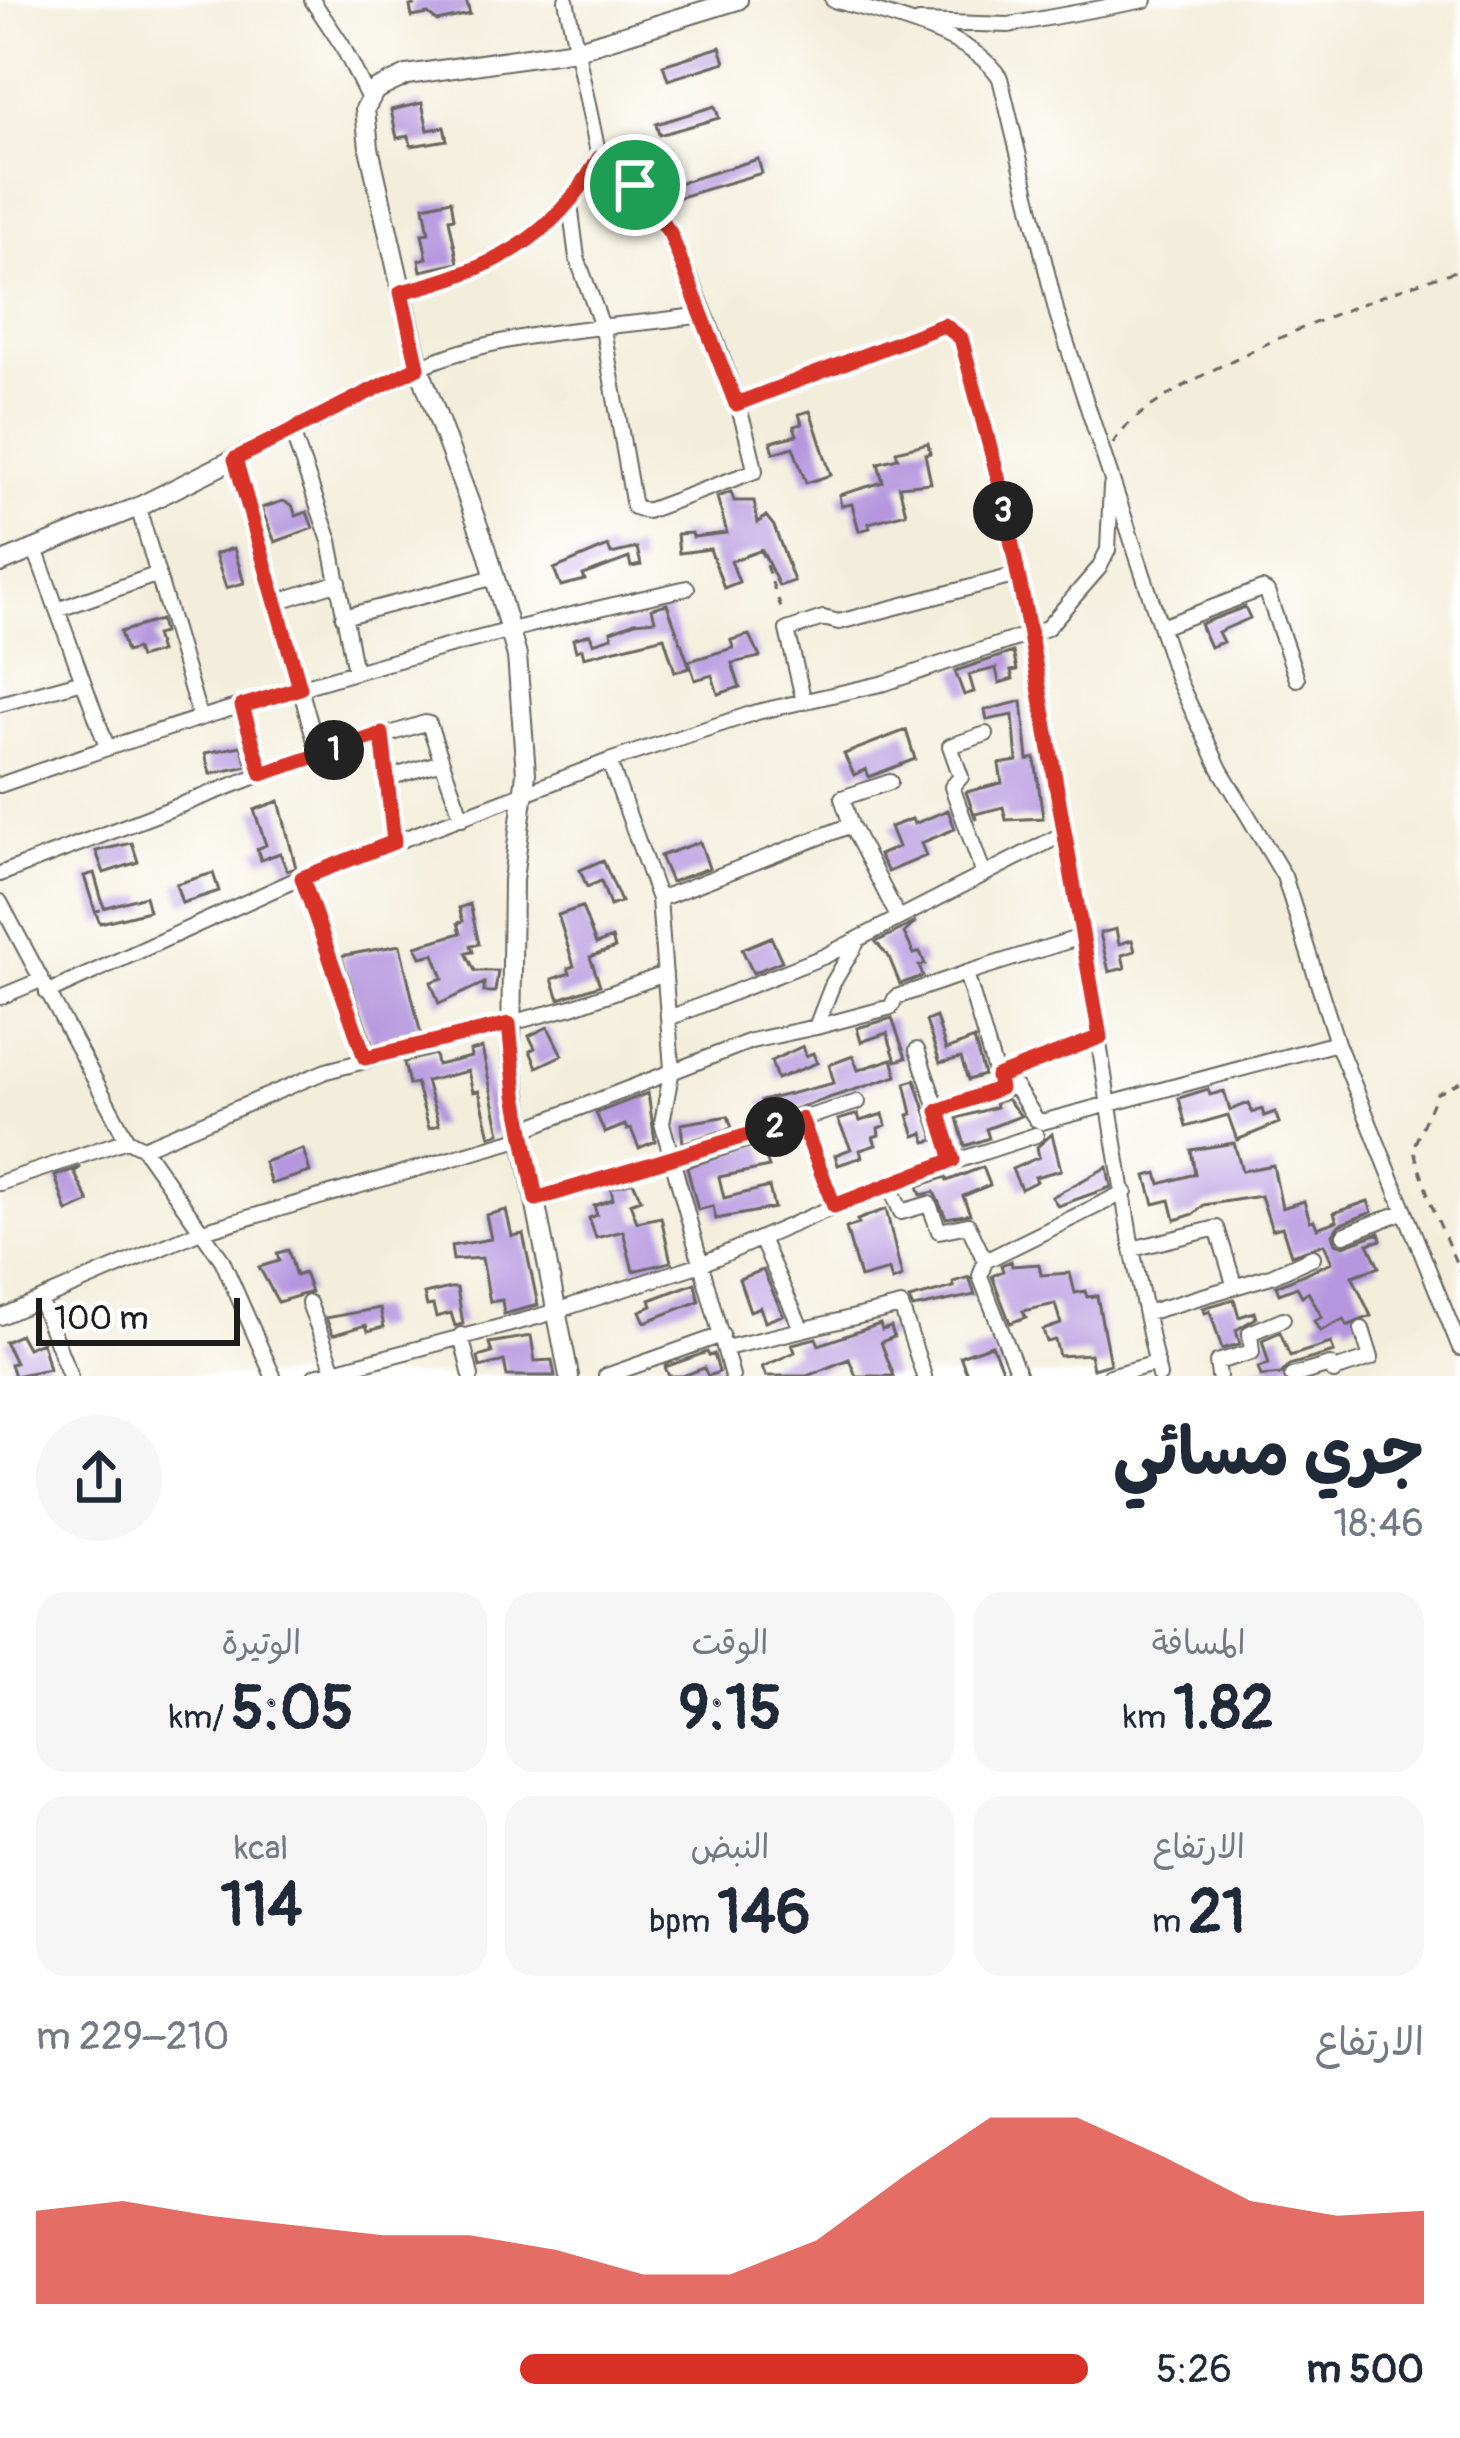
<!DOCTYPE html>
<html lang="ar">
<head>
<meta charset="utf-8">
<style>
	body { margin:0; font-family:Pangolin,"Playpen Sans Arabic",sans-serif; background:#f6f6f7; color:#1f2937; direction:rtl; height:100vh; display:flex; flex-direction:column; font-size:45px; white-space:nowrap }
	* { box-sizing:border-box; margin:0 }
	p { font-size:39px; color:#747a83 }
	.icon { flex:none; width:66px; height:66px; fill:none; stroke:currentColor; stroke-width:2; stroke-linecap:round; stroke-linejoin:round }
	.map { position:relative; height:1376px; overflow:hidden; direction:ltr }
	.details { display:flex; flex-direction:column; background:#fff; flex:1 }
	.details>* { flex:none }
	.scale { position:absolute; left:36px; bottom:30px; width:204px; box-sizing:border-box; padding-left:12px; border:6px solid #1c1c1c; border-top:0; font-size:33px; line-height:42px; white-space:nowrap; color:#1c1c1c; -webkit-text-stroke:9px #fff; paint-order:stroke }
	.pin { position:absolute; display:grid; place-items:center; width:102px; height:102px; color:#fff; margin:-51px; border:6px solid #fff; border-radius:50%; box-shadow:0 3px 12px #0007 }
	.km { position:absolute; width:60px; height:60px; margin:-30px; border-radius:50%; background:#222; color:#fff; font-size:33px; line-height:60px; text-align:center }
	.round { display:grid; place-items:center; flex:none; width:126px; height:126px; border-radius:63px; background:#f6f6f7 }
	.head { display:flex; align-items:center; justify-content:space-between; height:204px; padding:0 36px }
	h1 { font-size:66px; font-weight:700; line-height:90px }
	.figures { display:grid; grid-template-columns:repeat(3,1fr); gap:18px; height:204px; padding:12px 36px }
	.figures div { display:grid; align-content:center; border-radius:30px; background:#f6f6f7; text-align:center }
	.figures b { font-size:60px; font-weight:700 }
	.figures small { font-size:33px; font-weight:400 }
	.figures p { font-size:33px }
	.chart { height:336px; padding:24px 36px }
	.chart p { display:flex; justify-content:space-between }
	.chart svg { width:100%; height:216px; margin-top:12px; fill:#d93025; opacity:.7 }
	ul { padding:0 36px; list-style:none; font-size:39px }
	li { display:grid; grid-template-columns:192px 144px 1fr; align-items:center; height:90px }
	li i { height:30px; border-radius:15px; background:#d93025 }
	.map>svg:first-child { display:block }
	.building { fill:#b697df }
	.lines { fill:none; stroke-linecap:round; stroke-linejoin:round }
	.street-casing { stroke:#67665f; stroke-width:18 }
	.secondary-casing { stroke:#67665f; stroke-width:22 }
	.path { stroke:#67665f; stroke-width:3; stroke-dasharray:9 9; stroke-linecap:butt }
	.street { stroke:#fff; stroke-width:14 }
	.secondary { stroke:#fff; stroke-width:18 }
	.route-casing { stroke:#fff; stroke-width:24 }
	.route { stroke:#d93025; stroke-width:15 }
</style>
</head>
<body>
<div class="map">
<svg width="1460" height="1376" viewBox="0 0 1460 1376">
	<rect width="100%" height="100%" fill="#fff"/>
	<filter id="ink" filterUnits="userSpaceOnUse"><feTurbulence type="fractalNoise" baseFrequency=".00833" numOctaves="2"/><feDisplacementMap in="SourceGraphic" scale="24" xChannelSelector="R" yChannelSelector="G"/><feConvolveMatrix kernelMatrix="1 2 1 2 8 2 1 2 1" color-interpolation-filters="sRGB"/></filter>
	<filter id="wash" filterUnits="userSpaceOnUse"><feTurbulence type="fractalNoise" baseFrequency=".004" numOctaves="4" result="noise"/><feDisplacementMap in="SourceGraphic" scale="48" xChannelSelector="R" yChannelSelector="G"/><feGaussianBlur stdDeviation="2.7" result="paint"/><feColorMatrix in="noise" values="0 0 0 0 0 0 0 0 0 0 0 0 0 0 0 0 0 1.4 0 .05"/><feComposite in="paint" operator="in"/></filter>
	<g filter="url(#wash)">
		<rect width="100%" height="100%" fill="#f3eedb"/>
		<g id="blocks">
			<path class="building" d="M413,0h53l4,14 -33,7 -9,-7 -16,3 -2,-11 4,-1z
				M720,47l5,15 -57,18 -5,-15z
				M422,103l6,27 16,-3 3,13 -36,6 -2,-10 -12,2 -6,-28z
				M715,106l4,12 -60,17 -3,-11z
				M758,159l4,14 -99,29 -3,-3 -4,-16 12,-3 2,6z
				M451,200l3,18 -5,1 9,44 -37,8 -2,-11 8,-2 -5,-24 7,-1 -5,-27z
				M810,411l21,64 -25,8 -13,-36 -19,6 -3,-11 26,-7 -3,-9 8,-2 -3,-10z
				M928,443l2,10 -5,1 6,29 -32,3 7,27 -37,10 1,5 -11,3 -7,-27 -11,2 -2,-11 44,-13 -5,-19 20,-5 -2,-7z
				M731,492l3,9h20l4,22 8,-7 8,10 20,55 -15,5 -17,-36 -31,11 8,21 -15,6 -14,-39 -31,4 -2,-19 15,-1 1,4 34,-4 -10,-36z
				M283,501l9,4 4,11 11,-4 6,16 -38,14 -14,-34z
				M608,546l3,8 26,-6 4,17 -10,2 -2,-9 -46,17 2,5 -24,6 -7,-17z
				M234,548l10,35 -18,5 -11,-34z
				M667,604l23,64 -15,4 -11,-35 -80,20 -2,-8 -6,2 -3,-12 17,-5 3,9 19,-6 -1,-6 24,-9 20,-2 -3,-12z
				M1245,607l5,11 -32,14 5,10 -13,5 -10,-23z
				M160,620l3,13 -8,2 5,17 -21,6 -3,-9 -10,3 -6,-20z
				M749,635l11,22 -28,6 8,24 -22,7 -6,-19 -17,5 -6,-19 44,-13 -2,-8z
				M1013,652l4,18 -6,1 2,8 -14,4 -3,-15 -27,7 5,17 -10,3 -9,-24z
				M1022,701l6,59 7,-2 8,60 -37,2 -3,-13 -28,7 1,6 -10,-28 36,-9 -3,-19 18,-3 -4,-46 -26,5 -2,-10z
				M906,730l9,29 -46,18 -3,-8 -12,6 -10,-21z
				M241,746l7,20 -38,8 -5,-21z
				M279,801l17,67 -9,3 -7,-18 -19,7 -4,-11 9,-4 -12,-35z
				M948,810l7,19 -34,14 5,13 -38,16 -9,-17 19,-8 -8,-20 22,-8 2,5z
				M700,842l9,26 -38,14 -11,-26z
				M132,843l6,19 -34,11 -8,-22z
				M603,860l18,42 -11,4 -9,-25 -14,6 -7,-17z
				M94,873l10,35 41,-12 4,15 -49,12 -5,-12 6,-1 -6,1 -11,-35z
				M213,873l6,18 -37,12 -6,-19z
				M470,904l9,40 -8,1 2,7 -7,1 9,18h23l-3,21h-11v-9l-45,21 -8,-22 12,-4 -9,-24 -13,3 -5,-11 45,-13 -3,-10 5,-2 -4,-13z
				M582,907l14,37 16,-6 3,10 -25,9 10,28 -41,14 -7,-20 18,-6 -2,-5 6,-2 -16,-51z
				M916,922l-12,11 10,21 6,-2 5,12 -6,2 4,10 -23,8 -11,-27 -13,-15z
				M1116,929l3,15 13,-4 3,11 -13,4 3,13 -16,4 -9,-39z
				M771,937l11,24 -29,12 -11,-24z
				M400,945l21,90 -48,12 -32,-91z
				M936,1017l10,33 28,-11 10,36 -16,5 -7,-22 -21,5 -14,-42z
				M892,1018l14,40 -10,3 -9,-28 -26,9 -4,-14z
				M548,1027l14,28 -25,12 -7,-16 5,-3 -6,-12z
				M803,1046l3,10 7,-3 4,10 -40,16 -6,-18z
				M482,1048l18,85 -10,3 -11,-45 -6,1 -5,-21 -42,10 13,44 -10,3 -13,-45 -7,2 -5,-23 31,-8 2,11 34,-8 -1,-6z
				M853,1056l5,14 34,-11 5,17 -130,42 -6,-17 73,-18 -5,-18z
				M915,1080l20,60 -9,2 -3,-9 -8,3 -7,-21 4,-1 -7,-31z
				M1208,1089l2,6 14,-4 6,19 19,-7 3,10 10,-4 2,7 11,-4 4,11 -42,17 -9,-25 -42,12 -7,-29z
				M648,1093l7,48 -16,7 -8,-19 -4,1 -2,-5 -20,8 -9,-20z
				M1007,1099l14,17 -35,13 3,9 -24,8 -8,-28 39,-11 -1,-4z
				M858,1114l2,7 23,-7 3,11 -8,3 1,7 -6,2 3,8 -16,5 2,7 -24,8 -3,-10 16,-6 -13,-29z
				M728,1116l4,12 -49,15 -2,-19z
				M1052,1134l9,36 -26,7 2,4 -16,8 -9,-20 27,-12 -2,-10z
				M761,1143l8,24 -50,10 5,21 45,-11 5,21 -58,11 -3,-13 -15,4 -11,-43z
				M1234,1143l8,28 31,-6 9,43 22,-7 6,20 4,-1 3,8 20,-7 -3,-8 34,-12 4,11 -33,13 -6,9 3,9 8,3 35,-13 2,7 -13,4 11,23 -27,9 19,40 -24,10 -3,-7 -24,12 -6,-10 8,-4 -14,-25 -6,4 -5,-9 -18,7 -3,-8 56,-24 -8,-18 -33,11 -9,-28 -10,3 -11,-34 -57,9 -10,9 -19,6 -5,-20 -16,4 -8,-28 11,-3 3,11 35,-10 -4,-24z
				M303,1149l7,23 -39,12 -7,-22z
				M81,1167l-7,5 15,30 -22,10 -12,-36z
				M983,1167l7,18 -27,11 7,18 -24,4 -12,-26 -13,3 -3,-9 28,-9 1,4z
				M1107,1167l4,20 -53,19 -6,-9z
				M633,1182l8,17 -11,4 7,19 24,-5 10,45 -38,9 -10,-40 -27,7 -7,-20 8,-3 -3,-9 19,-7 -2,-11z
				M886,1209l16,68 -10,4 -3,-11 -29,8 -14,-50 13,-4 -2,-4z
				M506,1210l6,26 11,-2 15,71 -34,9 -2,-14 -12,2 -8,-44 -29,2 -2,-14 40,-7 -5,-24z
				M288,1250l8,26 8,-3 7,19 -33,10 -19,-35 20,-6 -2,-8z
				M1011,1261l1,5 27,-2 2,11 29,-2 5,20 10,-2 2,6 10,-1 13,68 -17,5 -3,-15 -31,2 -4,-16 -8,2 -4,-12 18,-6 -6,-20 -32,7 3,6 -16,6 -18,-47 11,-5 -2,-6z
				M763,1270l20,45 -18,7 -5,-15 -10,4 -11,-32z
				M969,1277l6,18 -62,13 -4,-9 45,-12 -1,-5z
				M695,1283l4,18 -54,21 -5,-11 12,-5 -2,-6z
				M450,1288h7l6,36 -8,2 -4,-13 -15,4 -3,-12 -6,1 -3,-12z
				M1234,1299l5,18 15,-5 2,6 -20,12 4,14 -18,5 -12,-38 -5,2 -2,-5z
				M380,1308l4,19 -16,4 -2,-6 -33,10 -7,-17z
				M880,1324l2,6 9,-3 3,10 -13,5 13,34h-38l-7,-17 -42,17h-41l-4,-9 33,-15 -3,-8 24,-6 3,7z
				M1280,1332l10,24 41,-13 3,9 -45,13 -8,9 -20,2 -3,-9 11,-3 -7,-24z
				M20,1335l7,13 15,-6 7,27 -35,7 -4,-12 5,-1 -10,-21z
				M531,1336l4,25 17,-1 3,16h-48l-3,-15 -24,6 -2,-10 14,-4 -3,-10z
				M992,1345l11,27 -35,4 -8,-20z
				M707,1352l2,4 5,-2 5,18 -11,4 -4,-8 -21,8h-14l-4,-9z"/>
		</g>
	</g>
	<g filter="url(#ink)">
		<use href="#blocks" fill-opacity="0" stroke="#67665f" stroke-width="3"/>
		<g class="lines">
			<defs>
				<path id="street" d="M312,0l30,45 26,52
					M833,0c48,13 140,34 167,78l57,236 121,366 42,89 64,107 53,167 123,305
					M919,22l90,3 136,-25
					M570,204l7,54 26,71 31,178 13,4 108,-40c-12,-67 -73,-237 -119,-285 -10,-11 -25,-19 -37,-29
					M401,292c89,-21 151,-52 198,-135l-33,-157
					M419,367c89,-38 189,-38 284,-52
					M736,404l78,-27 121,-51 16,2 10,10 38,147 52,260 81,504 27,127
					M291,429l39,112 25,131
					M235,459l84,296
					M138,507l62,211
					M35,549l72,198
					M276,602l63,-20
					M57,610l101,-36
					M343,617l152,-40
					M1161,627l101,-38 5,3 30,87
					M804,702l-17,-72 36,-12 16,4 178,-47
					M0,704l83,-23
					M241,706l21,68
					M382,735l13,107
					M609,761l50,138 13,170 -10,54 70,253
					M388,778l54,-16 20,56
					M0,785c225,-80 454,-145 687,-197
					M851,825l47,92
					M983,872l-31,-85 9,-10 -11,-31 36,-12
					M0,874l262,-100 163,-51 4,1 13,38
					M302,878l63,180
					M659,899l192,-74 -9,-27 48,-16
					M0,902l127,238 16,8 79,112 51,116
					M857,942l-24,41 -17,44 75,-20 5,-10 70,-24
					M47,993l246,-112 316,-120 148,-49 128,-29 162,-55 52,-60 9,-18 3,-64
					M0,997l41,-17
					M669,1018l156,-62 240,-123
					M917,1050l21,61
					M997,1077l102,-40
					M1000,1088l-34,-115 115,-36
					M801,1119l33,87
					M522,1130l229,-89 65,-14
					M143,1148l183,-77 246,-64 93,-33
					M953,1160l-15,-49 62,-23h16l20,31 6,3 295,-79
					M0,1183l127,-43
					M889,1183l12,29 28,-8 10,27 29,-6 17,36
					M536,1199l322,-97
					M1344,1235l61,-24
					M761,1239l41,91
					M1132,1249l85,-21 18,59
					M40,1301l30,75
					M309,1303l25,67
					M1146,1313l125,-37 42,-19
					M0,1317l196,-84 327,-95
					M461,1335l10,41
					M726,1348l175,-42 23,70
					M1334,1370l37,-12 -9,-29
					M315,1376l222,-59 164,-53 188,-81 147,-48
					M606,1376l116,-41
					M1019,1376l-39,-100 5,-15 140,-69
					M1110,1376l47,-13
					M1219,1376l-2,-14 35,-10 -2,-19 33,-14
					M1292,1376l38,-11 4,7"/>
				<path id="secondary" d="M0,563l138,-56 281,-140
					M569,1376l-46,-238 -12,-88 2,-170 13,-107 -9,-117 -30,-106 -68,-183 -50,-219 -4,-39 10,-19 32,-15 168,-25 163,-50"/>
			</defs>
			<use href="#street" class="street-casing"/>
			<use href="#secondary" class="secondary-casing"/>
			<path class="path" d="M1113,444c25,-57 280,-157 347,-174
				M760,548l23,66
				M1460,1082l-24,12 -23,54 18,56 29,68"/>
			<use href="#street" class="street"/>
			<use href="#secondary" class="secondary"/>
		</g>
	</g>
	<g class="lines" filter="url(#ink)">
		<defs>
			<path id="route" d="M599,158l36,27 35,48 66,171 208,-79 17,13 39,147 30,150 70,402 -103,40 3,11 -62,23 15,49 -119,46 -33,-87 -265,80 -20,-104 -7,-71 -144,34 -63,-180 92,-36 -12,-108 -120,40 -20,-68 58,-18 -65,-229 183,-92 -17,-75c89,-21 152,-52 198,-134z"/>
		</defs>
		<use href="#route" class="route-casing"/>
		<use href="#route" class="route"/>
	</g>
</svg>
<div class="scale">100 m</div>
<div class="pin" style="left:635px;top:185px;background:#1e9e55"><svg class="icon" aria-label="arrive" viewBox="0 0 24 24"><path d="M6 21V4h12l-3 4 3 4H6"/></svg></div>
<b class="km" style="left:334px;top:750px">1</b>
<b class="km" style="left:775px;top:1127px">2</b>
<b class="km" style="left:1003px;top:511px">3</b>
</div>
<section class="details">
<div class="head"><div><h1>جري مسائي</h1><p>18:46</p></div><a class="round"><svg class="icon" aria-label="share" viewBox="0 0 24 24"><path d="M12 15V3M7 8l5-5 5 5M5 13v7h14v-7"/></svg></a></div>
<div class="figures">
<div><p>المسافة</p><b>1.82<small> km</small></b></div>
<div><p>الوقت</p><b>9:15</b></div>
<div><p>الوتيرة</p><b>5:05<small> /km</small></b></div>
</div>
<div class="figures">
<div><p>الارتفاع</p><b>21<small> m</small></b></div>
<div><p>النبض</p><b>146<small> bpm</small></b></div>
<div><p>kcal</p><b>114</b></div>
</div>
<div class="chart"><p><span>الارتفاع</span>210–229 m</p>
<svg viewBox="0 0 160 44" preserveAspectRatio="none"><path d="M0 44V25L10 23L20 26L30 28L40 30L50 30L60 33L70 38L80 38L90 31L100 18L110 6L120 6L130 14L140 23L150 26L160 25V44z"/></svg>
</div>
<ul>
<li><b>500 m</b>5:26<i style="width:54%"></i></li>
</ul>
</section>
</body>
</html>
